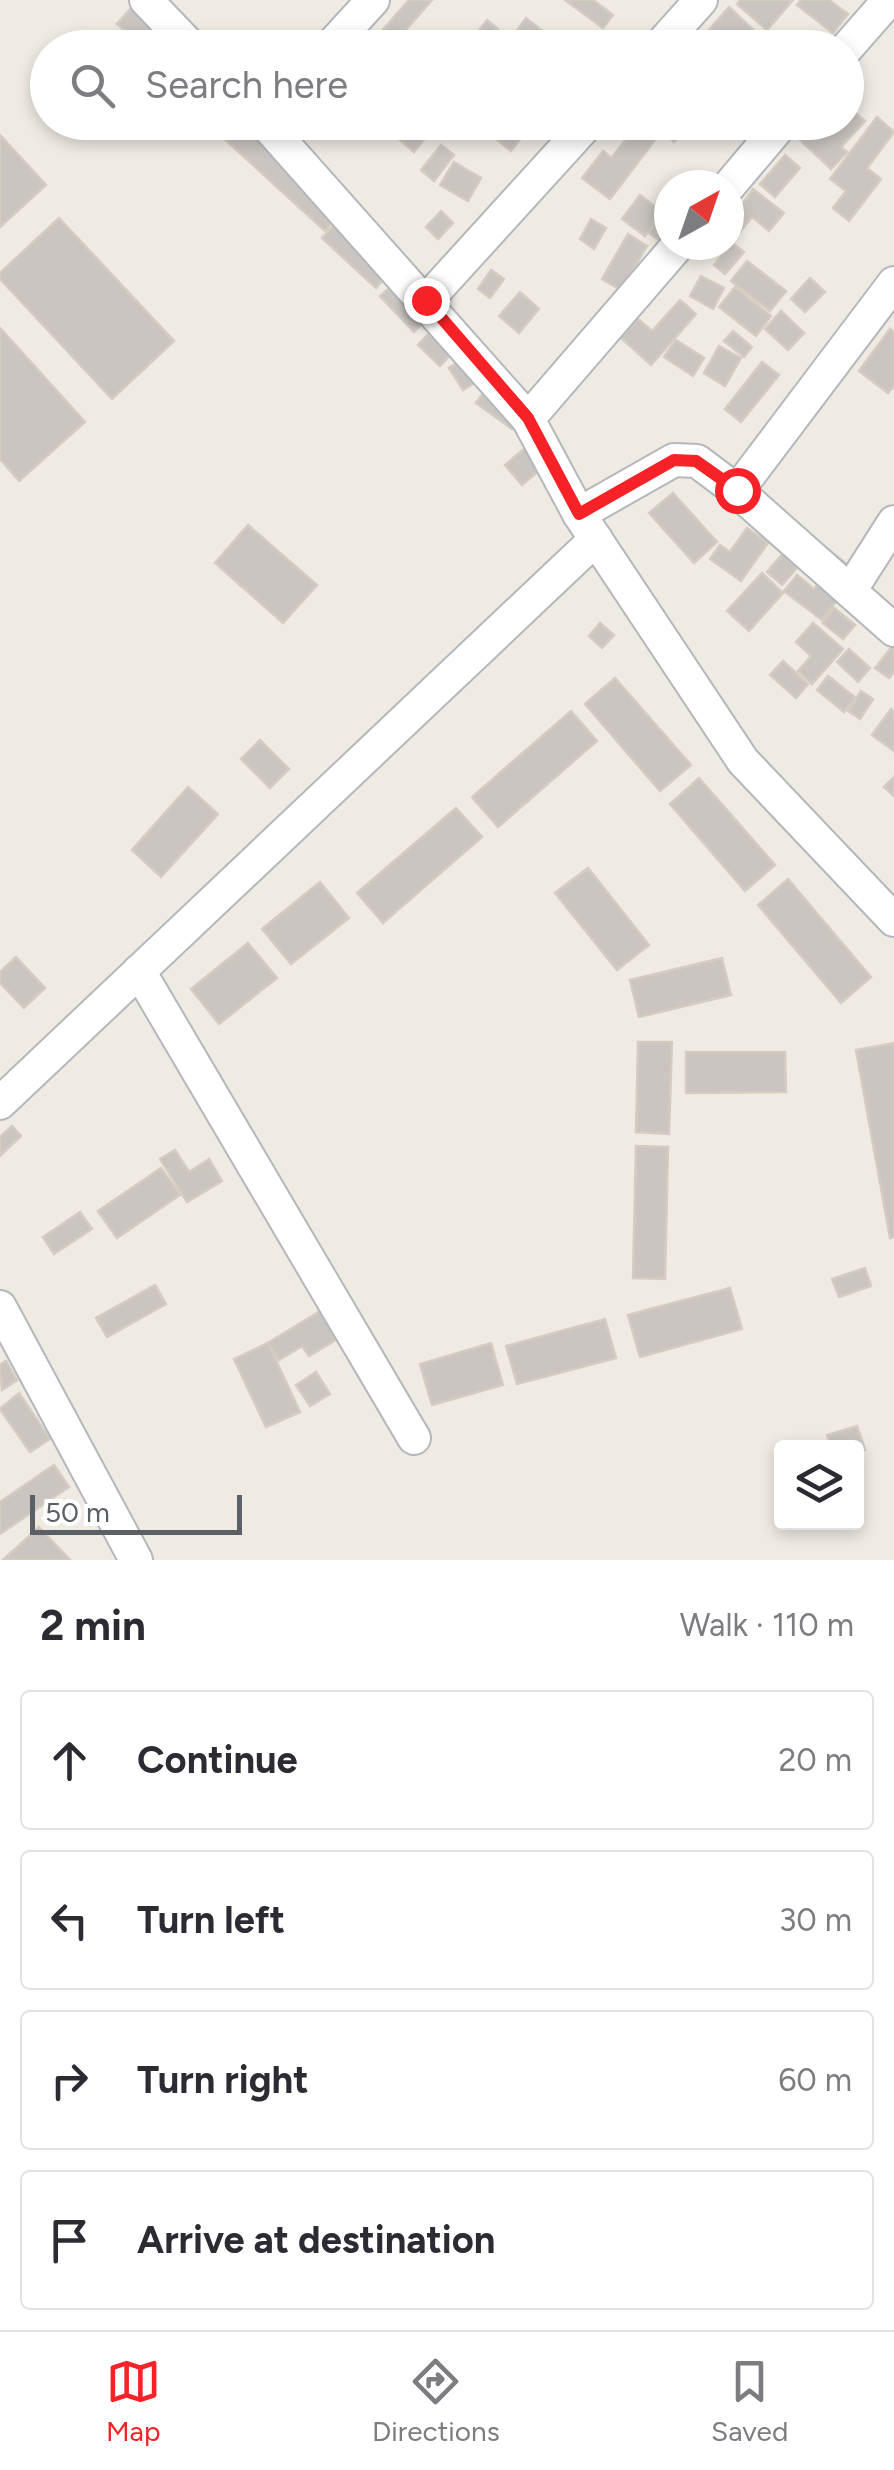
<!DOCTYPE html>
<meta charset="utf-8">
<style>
:root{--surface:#fff;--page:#f2f2f3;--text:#2b2b33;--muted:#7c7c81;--line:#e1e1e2;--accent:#f62227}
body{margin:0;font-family:Figtree,sans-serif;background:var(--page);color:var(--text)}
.controls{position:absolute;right:30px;bottom:30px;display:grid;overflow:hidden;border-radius:10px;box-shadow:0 5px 15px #0003}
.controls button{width:90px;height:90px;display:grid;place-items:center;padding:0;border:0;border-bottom:2px solid var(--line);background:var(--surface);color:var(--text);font:50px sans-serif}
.compass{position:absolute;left:654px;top:170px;width:90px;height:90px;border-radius:50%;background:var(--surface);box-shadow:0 5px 15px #0003;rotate:40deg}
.scale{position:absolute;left:30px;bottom:25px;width:212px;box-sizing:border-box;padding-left:10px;border:5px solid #5b6065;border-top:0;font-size:28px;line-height:35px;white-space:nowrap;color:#5b6065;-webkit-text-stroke:8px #fff;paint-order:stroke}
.stop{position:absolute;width:30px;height:30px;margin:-22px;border:8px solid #f62227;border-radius:50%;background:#fff}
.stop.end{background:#f62227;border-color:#fff;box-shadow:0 2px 10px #0008}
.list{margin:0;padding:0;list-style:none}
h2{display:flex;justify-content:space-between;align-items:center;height:130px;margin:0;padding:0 40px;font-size:42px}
h2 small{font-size:32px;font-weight:400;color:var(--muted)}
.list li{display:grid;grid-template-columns:65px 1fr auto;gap:30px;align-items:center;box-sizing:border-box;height:140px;margin:0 20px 20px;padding:0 20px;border:2px solid var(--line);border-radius:10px}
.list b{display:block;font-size:38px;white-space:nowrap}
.list em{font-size:32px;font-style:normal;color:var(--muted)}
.icon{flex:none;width:55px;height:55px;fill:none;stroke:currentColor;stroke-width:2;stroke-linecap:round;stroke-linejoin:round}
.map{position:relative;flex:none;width:894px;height:1560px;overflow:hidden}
.search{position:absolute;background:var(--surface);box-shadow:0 5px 15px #0003;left:30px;right:30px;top:30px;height:110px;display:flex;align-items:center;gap:25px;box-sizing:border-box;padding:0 35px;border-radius:55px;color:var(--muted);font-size:38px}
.sheet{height:770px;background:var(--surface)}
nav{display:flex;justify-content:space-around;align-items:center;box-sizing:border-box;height:140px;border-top:2px solid var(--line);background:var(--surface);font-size:28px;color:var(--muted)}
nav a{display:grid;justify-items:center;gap:5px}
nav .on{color:var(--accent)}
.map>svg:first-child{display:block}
</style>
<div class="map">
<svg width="894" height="1560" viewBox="0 0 894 1560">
<rect width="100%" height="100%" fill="#efebe3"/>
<g fill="#cac5c0" stroke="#d4ccc1" stroke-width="2.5">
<path d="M409,0H432L390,48H367Z"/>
<path d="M565,0H593L613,15L603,28Z"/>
<path d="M740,0H793L767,30L737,4Z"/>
<path d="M801,0H829L848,14L833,33L797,5Z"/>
<path d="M132,7L170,41L164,48H144L117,24Z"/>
<path d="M729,7L760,36L750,48H693Z"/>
<path d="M526,18L549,36L540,48H504Z"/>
<path d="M487,20L507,37L499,48H465Z"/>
<path d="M846,105L865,121L841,147L847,152L831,169L800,140L815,122H846Z"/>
<path d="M877,117L894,132L867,168L881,179L849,221L833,208L846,191L830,179Z"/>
<path d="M206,122H250L344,209L325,231Z"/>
<path d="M404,122H438L414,152L394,135Z"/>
<path d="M486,122H519L528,129L511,151L482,128Z"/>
<path d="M652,122H691L674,142Z"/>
<path d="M735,122H756L747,133Z"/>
<path d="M637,126L655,140L610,199L582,178L603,151L611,158Z"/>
<path d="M0,135L46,185L0,227Z"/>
<path d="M441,145L454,155L434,181L421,170Z"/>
<path d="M785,155L800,168L775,197L760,184Z"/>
<path d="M454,162L481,178L468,201L440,185Z"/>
<path d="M753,189L784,213L769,231L752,217L740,232L729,223Z"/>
<path d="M640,195L662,212L645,236L622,219Z"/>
<path d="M669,203V239L665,245L649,233Z"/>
<path d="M441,211L453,223L438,239L426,227Z"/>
<path d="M59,218L174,341L112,399L0,279V273Z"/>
<path d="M340,219L393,268L376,288L322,238Z"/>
<path d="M591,219L606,228L594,249L580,239Z"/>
<path d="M628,234L647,246L621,290L602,279Z"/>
<path d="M732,243L744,252L725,274L714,265Z"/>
<path d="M747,261L786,291L770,311L731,281Z"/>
<path d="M491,270L504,279L490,298L478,289Z"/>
<path d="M701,276L724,288L713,309L690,296Z"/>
<path d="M810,278L825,292L805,312L791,299Z"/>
<path d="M395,283L428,318L414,332L380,296Z"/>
<path d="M735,287L771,316L756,336L719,307Z"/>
<path d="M520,292L539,309L519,333L499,316Z"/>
<path d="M680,300L696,314L651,365L621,338L638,319L652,331Z"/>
<path d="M781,311L804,333L788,350L765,329Z"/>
<path d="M441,320L463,342L440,366L418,345Z"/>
<path d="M0,328L85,422L19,481L0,459Z"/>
<path d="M890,329L894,332V386L888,393L859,371Z"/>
<path d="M733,331L752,347L744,357L724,341Z"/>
<path d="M676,340L704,358L693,376L664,357Z"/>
<path d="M719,346L741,358L725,386L704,373Z"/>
<path d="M468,356L482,378L463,390L449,368Z"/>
<path d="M762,362L779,375L741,422L725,409Z"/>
<path d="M487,388L522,415L512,429L476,403Z"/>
<path d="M531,443L548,463L522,485L505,465Z"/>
<path d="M673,493L717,542L694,563L649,513Z"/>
<path d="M248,525L317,585L283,623L215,563Z"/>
<path d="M747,528L768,543L741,581L710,559L720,545L730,552Z"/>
<path d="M801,533L816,546L782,585L767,572Z"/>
<path d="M820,543L858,573L822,620L784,591L797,575L814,589L826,574L807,560Z"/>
<path d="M762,573L783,593L749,631L727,611Z"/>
<path d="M834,608L855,625L843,639L823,623Z"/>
<path d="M600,623L614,635L602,648L589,636Z"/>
<path d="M813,623L843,649L812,684L798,671L811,656L796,642Z"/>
<path d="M894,644V672L889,678L875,668Z"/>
<path d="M849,649L870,668L858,682L837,662Z"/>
<path d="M783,661L808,684L796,698L770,675Z"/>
<path d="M828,676L856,698L844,712L817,690Z"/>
<path d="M615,678L691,765L660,791L585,704Z"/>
<path d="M861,691L873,699L860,719L848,711Z"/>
<path d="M891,709L894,712V751L872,735Z"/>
<path d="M571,711L597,741L498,827L472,797Z"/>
<path d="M260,740L289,769L270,788L241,759Z"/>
<path d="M894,777V796L884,787Z"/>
<path d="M699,778L775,865L745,891L670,804Z"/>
<path d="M188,787L218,814L161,877L132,850Z"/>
<path d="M456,808L482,837L383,923L357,893Z"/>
<path d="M588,868L649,945L617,970L555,893Z"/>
<path d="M788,879L871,977L841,1003L758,905Z"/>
<path d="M320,882L349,918L291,964L262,929Z"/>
<path d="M248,943L277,978L219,1024L191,989Z"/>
<path d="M16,957L45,988L24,1008L0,983V972Z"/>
<path d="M722,958L731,995L639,1017L630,980Z"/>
<path d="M638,1042H672L669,1134L636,1132Z"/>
<path d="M894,1043V1237L890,1238L856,1050Z"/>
<path d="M686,1052H785L786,1092L686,1093Z"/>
<path d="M12,1126L21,1136L0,1156V1137Z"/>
<path d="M636,1146L668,1147L665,1279L633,1278Z"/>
<path d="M175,1150L189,1172L209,1159L222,1181L187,1202L160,1159Z"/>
<path d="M161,1168L180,1195L117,1238L98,1211Z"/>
<path d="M80,1212L92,1229L54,1254L43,1237Z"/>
<path d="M865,1268L871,1286L839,1297L832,1279Z"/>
<path d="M155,1285L166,1304L107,1337L96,1318Z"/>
<path d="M730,1288L742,1329L640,1357L628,1315Z"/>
<path d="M322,1310L339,1338L309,1356L302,1346L279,1360L268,1343Z"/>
<path d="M605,1319L616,1358L517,1384L506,1346Z"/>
<path d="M268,1343L300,1412L266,1427L234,1359Z"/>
<path d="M491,1343L503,1385L432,1405L420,1364Z"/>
<path d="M6,1361L17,1380L2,1390L0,1365Z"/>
<path d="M316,1372L330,1394L310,1406L296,1385Z"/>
<path d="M19,1393L50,1439L30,1452L0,1409Z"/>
<path d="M857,1426L865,1450L831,1448L827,1435Z"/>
<path d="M54,1465L69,1487L0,1534V1502Z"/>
<path d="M39,1527L70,1560H3Z"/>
</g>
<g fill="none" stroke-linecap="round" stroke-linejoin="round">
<g stroke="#b4b7bb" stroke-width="36">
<g id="minor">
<path d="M146,0L192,48"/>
<path d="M329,48L373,0"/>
<path d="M658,48L701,0"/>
<path d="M846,49L889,0"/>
<path d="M264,122L528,419L579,514L743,761L894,920"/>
<path d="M729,186L783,122"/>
<path d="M427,300L589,122"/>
<path d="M528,419L678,245"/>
<path d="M737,491L894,283"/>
<path d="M579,514L674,460L697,461L737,491L894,630"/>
<path d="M850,591L894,522"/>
<path d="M139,971L414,1438"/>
<path d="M0,1103L596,539"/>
<path d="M0,1307L136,1560"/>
</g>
</g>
<use href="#minor" stroke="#fff" stroke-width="32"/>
</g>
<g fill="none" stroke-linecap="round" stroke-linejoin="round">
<path stroke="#f62227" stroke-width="12" d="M426,300L528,418L579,514L674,460L696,461L737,490"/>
</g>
</svg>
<div class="controls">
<button><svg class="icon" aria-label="layers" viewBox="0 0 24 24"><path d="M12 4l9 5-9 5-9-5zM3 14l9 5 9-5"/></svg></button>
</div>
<svg class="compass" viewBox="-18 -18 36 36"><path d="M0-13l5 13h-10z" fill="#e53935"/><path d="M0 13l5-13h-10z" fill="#7c7c81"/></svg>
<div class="scale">50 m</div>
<div class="stop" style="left:737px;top:490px"></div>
<div class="stop end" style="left:426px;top:300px"></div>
<div class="search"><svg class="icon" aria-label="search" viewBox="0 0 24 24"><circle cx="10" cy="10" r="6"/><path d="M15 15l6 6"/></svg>Search here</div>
</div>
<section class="sheet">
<h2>2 min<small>Walk · 110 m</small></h2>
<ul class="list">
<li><svg class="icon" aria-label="ahead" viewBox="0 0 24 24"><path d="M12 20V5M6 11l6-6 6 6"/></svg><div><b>Continue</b></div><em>20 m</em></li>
<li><svg class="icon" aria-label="left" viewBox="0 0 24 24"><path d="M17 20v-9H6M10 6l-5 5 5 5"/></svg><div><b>Turn left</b></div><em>30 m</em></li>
<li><svg class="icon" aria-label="right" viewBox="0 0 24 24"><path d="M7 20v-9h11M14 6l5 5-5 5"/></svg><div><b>Turn right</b></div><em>60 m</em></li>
<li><svg class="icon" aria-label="arrive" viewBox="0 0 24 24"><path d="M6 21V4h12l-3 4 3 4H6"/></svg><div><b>Arrive at destination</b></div></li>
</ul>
</section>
<nav>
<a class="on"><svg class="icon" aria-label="map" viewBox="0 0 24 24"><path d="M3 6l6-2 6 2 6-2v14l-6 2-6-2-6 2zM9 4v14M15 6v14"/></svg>Map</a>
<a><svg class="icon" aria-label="directions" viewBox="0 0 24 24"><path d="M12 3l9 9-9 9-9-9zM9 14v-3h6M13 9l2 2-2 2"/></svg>Directions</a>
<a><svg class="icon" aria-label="saved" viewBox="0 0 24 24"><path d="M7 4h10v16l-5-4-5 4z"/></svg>Saved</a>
</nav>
